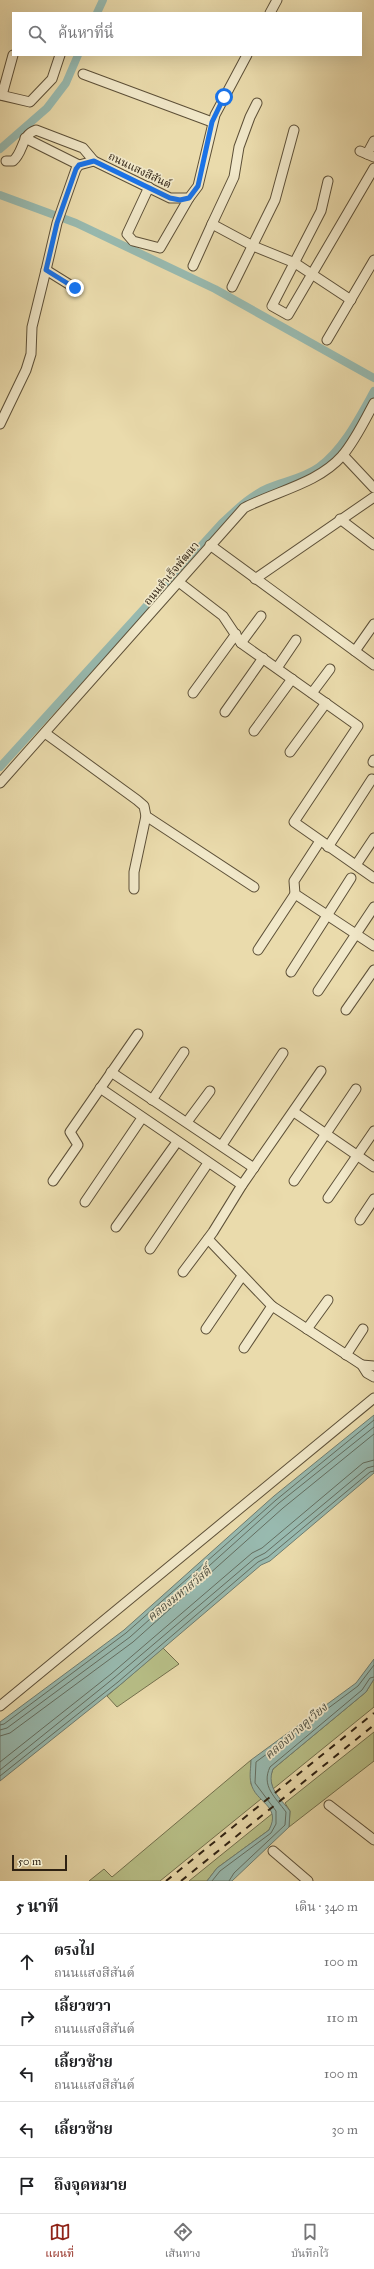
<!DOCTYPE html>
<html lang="th">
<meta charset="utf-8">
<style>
:root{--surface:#fff;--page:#f6f6f6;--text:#202124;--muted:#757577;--line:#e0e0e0;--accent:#8f2418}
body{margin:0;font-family:"IM FELL Great Primer","Noto Serif Thai",serif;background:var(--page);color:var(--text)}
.scale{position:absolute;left:12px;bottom:10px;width:55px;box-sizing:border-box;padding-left:4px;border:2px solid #2e2112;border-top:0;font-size:11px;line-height:14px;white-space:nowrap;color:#2e2112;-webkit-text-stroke:3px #f1e8c9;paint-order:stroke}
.stop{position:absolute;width:12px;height:12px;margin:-9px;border:3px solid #1a73e8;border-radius:50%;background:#fff}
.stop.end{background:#1a73e8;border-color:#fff;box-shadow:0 1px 4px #0008}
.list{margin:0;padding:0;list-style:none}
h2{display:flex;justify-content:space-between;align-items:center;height:52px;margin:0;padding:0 16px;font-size:17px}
h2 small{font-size:13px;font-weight:400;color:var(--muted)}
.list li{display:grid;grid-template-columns:26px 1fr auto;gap:12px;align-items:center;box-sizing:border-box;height:56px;padding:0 16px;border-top:1px solid var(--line)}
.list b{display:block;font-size:15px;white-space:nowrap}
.list p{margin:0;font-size:13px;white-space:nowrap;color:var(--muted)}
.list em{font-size:13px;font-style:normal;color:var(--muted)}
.icon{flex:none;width:22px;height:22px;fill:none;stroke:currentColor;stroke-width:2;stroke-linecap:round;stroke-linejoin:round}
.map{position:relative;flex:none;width:374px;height:1881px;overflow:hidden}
.search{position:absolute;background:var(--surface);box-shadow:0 4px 16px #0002;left:12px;right:12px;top:12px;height:44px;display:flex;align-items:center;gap:10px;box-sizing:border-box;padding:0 14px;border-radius:0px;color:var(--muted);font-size:15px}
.sheet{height:332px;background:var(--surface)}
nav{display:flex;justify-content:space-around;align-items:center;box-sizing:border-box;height:56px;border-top:1px solid var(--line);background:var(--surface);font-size:11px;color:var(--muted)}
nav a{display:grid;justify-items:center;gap:2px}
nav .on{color:var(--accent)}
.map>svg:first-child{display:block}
</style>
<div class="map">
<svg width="374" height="1881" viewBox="0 0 374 1881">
<rect width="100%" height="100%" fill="#eadbac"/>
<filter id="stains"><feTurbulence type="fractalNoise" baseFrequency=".005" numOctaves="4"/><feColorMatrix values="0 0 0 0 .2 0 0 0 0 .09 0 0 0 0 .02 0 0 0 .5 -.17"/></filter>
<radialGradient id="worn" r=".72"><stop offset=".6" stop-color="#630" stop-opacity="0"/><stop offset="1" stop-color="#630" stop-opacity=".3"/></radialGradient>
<g fill="#b8c088" stroke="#73704d">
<path d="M163,1648L179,1664L117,1707L107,1696Z"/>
<path d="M374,1679V1707L273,1789L270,1778L273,1769L366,1692Z"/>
<path d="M374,1732V1761L289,1827L290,1811L285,1803Z"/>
<path d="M251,1760V1784L261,1799L160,1881H89L104,1869L112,1877Z"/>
<path d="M273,1813V1822L269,1830L217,1868L207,1881H189Z"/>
</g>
<g fill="#98bab0" stroke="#6e7d71">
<path d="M374,1415V1473L270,1561L261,1565L120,1685L0,1781V1722L124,1630L274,1496Z"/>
<path d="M374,1659V1679L366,1692L273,1769C266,1787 280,1798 290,1811L289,1827L232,1881H207L217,1868L269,1830C282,1805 255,1803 251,1783C249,1776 251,1767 251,1760L356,1683Z"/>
</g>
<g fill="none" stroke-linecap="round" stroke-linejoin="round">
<g stroke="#636e61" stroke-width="1">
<path d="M0,1725L4,1724L126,1633L276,1500L374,1420"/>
<path d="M0,1730L7,1728L130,1637L279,1503L374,1427"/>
<path d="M0,1736L10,1733L133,1642L283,1508L374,1434"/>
<path d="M0,1762L111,1674L252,1553L262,1548L363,1463L374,1460"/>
<path d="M0,1770L114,1678L255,1558L265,1553L367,1468L374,1466"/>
<path d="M0,1776L118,1682L258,1562L268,1557L370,1472L374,1471"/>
<path d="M212,1881L220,1871L271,1833L276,1824V1811L255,1783L256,1762L358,1686L374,1665"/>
<path d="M229,1881L234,1873L285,1825L286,1812C275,1797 261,1786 270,1767L362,1690L370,1678L374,1677"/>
</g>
<g stroke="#98bab0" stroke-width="8">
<path d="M97,13L103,0"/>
<path d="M0,149L47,108L66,83L78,55"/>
<path d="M0,195L76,223L215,289L374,378"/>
<path d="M0,767L222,523C236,510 251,495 268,488C285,481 304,478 319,467C344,448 359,418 374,391"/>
</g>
<g stroke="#5d5038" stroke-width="11">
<g id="minor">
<path d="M270,13L277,0"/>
<path d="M83,74L212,122"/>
<path d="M0,95L30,102L52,79L60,55"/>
<path d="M2,95L13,55"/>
<path d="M257,103L250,117L239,147L234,177L212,224L253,246L295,263L351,300"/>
<path d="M25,138L79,165"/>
<path d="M360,151L374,157"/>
<path d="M367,154L374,141"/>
<path d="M6,161H13C24,152 21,135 36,130L83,148L94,161"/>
<path d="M328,181L321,211L272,306L288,315L374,168"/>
<path d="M149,187L127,234L133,241L160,248L189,198"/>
<path d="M193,266L212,224"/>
<path d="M46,270L75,288"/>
<path d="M232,287L275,200L294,130"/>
<path d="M327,340L374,260"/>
<path d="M0,424L26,370L31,354L32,327L46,270L57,223L76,169L79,165L94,161L170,198H189L198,186L215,115L247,55"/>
<path d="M343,455L374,488"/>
<path d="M340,519L374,545"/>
<path d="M210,545L374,665"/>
<path d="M255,579L374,497"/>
<path d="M180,583L223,616L241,643L358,726L294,822L374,878"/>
<path d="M241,643L261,616"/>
<path d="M355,651L374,624"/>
<path d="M277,668L296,640"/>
<path d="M193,693L236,634"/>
<path d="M312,693L330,669"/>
<path d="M225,712L263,658"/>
<path d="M254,731L292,679"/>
<path d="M45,733L137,800L144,806L146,816L254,887"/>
<path d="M290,752L326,703"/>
<path d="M373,762L374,760"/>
<path d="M0,783L244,508C276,491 317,484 342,456C355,441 365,420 374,403"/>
<path d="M320,841L294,881L295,894L374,946"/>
<path d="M328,847L372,779"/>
<path d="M356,865L374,838"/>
<path d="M134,889V872L146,816"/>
<path d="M258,950L295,894"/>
<path d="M291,972L351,878"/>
<path d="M318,991L374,907"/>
<path d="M346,1010L374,970"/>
<path d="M111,1072L254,1168"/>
<path d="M100,1088L242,1185"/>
<path d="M152,1100L184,1052"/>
<path d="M294,1112L374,1167"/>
<path d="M187,1122L210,1091"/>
<path d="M222,1145L283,1053"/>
<path d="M53,1181L78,1145L70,1132L138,1034"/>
<path d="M294,1181L356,1089"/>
<path d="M328,1198L374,1131"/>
<path d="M85,1202L142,1118"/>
<path d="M360,1220L374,1199"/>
<path d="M116,1227L177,1142"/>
<path d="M208,1239L272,1306L362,1365L367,1373L374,1377"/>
<path d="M150,1249L208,1163"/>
<path d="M183,1272L213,1232L242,1185L321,1071"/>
<path d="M206,1329L242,1276"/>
<path d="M307,1329L328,1300"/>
<path d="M244,1348L272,1306"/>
<path d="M346,1355L363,1329"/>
<path d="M362,1365L374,1366"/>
<path d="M0,1706L374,1398"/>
<path d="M329,1805L374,1840"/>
<path d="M273,1851L308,1881"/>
</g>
</g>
<use href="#minor" stroke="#f1e8c9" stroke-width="9"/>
<g stroke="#2e2112" stroke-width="2" stroke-dasharray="7 7" stroke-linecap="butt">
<path d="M166,1881L374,1713"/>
<path d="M181,1881L374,1725"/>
</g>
</g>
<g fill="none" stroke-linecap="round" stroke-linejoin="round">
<path stroke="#1a73e8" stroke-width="5" d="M75,288L46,270L57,223L76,169L79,165L94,161L170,198L180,200L189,198L198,186L212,122L224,97"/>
</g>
<g text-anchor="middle" stroke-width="3.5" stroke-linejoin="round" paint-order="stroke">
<g font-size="11" fill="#2e2112" stroke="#f1e8c9">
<text transform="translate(140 170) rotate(26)" y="4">ถนนแสงสีสันต์</text>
<text transform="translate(171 573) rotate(-50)" y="4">ถนนสำเร็จพัฒนา</text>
</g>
<g font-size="12" font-style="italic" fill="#4e4f41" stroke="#f1e8c9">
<text transform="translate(179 1594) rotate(-39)" y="4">คลองมหาสวัสดิ์</text>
<text transform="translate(296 1731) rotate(-41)" y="4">คลองบางคูเวียง</text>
</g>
</g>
<rect width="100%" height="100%" filter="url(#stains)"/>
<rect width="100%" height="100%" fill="url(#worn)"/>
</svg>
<div class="scale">50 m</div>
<div class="stop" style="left:224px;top:97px"></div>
<div class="stop end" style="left:75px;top:288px"></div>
<div class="search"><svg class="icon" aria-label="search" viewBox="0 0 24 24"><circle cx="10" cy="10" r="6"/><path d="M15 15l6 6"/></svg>ค้นหาที่นี่</div>
</div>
<section class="sheet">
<h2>5 นาที<small>เดิน · 340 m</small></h2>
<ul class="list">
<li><svg class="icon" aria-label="ahead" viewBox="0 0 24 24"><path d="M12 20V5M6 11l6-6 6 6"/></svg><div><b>ตรงไป</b><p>ถนนแสงสีสันต์</p></div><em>100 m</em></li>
<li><svg class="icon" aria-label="right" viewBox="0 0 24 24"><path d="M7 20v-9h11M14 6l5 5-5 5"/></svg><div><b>เลี้ยวขวา</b><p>ถนนแสงสีสันต์</p></div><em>110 m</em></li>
<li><svg class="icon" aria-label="left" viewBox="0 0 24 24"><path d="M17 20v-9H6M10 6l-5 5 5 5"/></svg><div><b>เลี้ยวซ้าย</b><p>ถนนแสงสีสันต์</p></div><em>100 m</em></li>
<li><svg class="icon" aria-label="left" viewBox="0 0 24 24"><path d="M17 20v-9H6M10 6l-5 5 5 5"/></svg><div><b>เลี้ยวซ้าย</b></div><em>30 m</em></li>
<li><svg class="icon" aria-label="arrive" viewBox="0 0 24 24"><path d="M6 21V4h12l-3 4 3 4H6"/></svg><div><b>ถึงจุดหมาย</b></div></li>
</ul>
</section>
<nav>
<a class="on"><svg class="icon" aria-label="map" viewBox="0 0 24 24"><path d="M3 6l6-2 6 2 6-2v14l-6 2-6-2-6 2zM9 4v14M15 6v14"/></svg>แผนที่</a>
<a><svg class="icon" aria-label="directions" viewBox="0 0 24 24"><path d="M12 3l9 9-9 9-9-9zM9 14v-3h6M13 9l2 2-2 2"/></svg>เส้นทาง</a>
<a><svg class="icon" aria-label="saved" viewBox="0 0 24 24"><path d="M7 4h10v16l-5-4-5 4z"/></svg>บันทึกไว้</a>
</nav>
